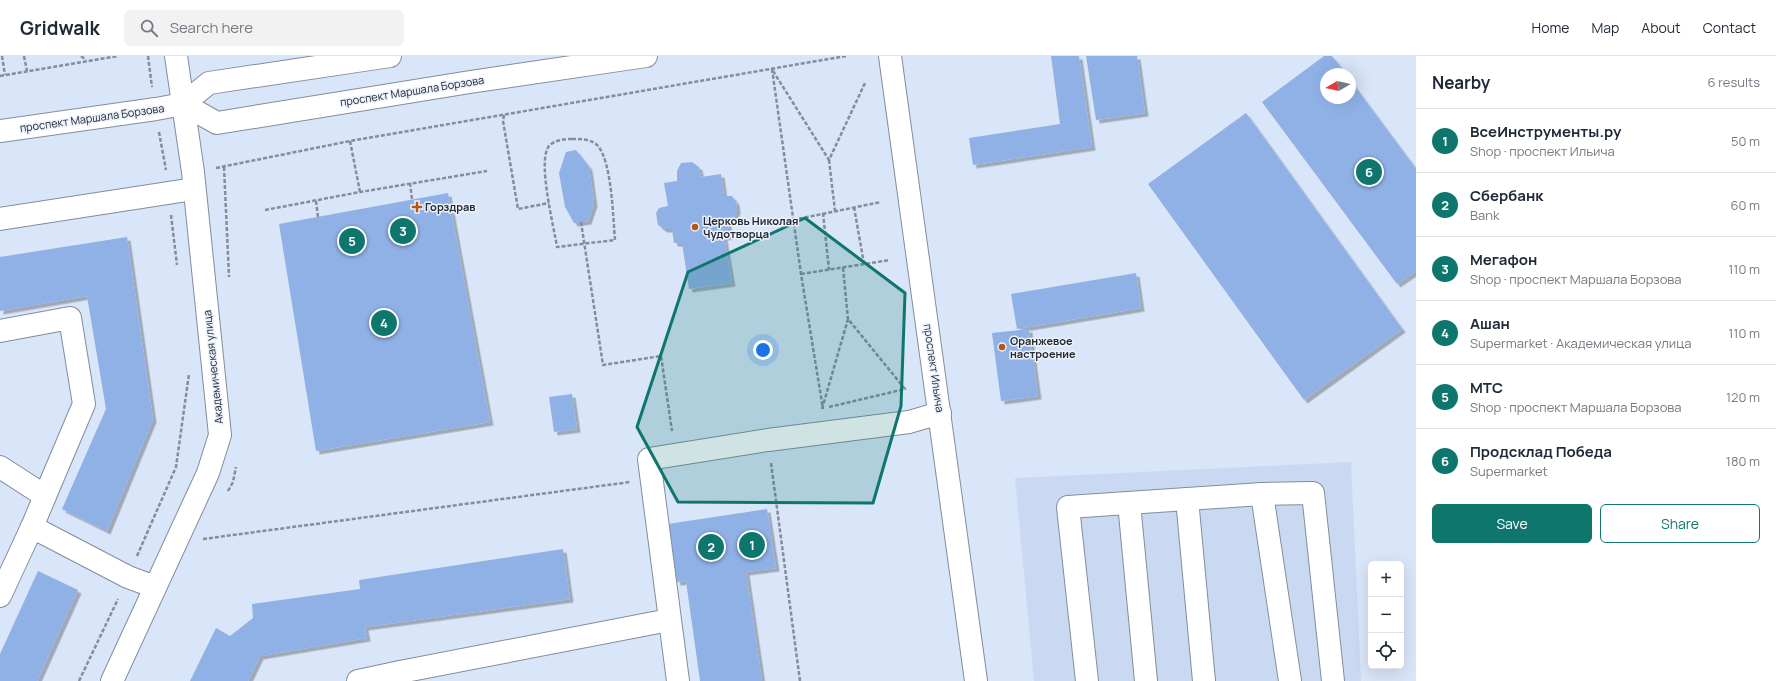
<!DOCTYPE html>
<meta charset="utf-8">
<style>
:root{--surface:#fff;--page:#f2f2f3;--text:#1f2937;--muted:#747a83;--line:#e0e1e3;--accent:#0f766e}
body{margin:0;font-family:Manrope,sans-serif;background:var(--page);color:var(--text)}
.controls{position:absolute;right:12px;bottom:12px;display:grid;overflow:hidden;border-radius:6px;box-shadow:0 4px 16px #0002}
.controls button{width:36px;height:36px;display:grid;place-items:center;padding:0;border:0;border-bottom:1px solid var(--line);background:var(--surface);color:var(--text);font:20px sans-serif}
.compass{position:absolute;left:1320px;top:12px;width:36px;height:36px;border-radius:50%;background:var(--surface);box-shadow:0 4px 16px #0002;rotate:261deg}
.you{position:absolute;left:763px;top:294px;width:14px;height:14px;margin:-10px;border:3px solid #fff;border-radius:50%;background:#1a73e8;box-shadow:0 0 0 6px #1a73e833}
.badge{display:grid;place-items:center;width:26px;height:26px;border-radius:50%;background:var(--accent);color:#fff;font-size:13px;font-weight:700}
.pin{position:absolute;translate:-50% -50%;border:2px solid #fff;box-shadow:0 1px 4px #0006}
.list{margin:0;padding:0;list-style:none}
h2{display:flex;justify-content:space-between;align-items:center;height:52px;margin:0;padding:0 16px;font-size:17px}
h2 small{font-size:13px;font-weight:400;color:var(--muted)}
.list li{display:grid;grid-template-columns:26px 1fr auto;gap:12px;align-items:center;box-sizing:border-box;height:64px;padding:0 16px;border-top:1px solid var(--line)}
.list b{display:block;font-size:15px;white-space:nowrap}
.list p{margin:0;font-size:13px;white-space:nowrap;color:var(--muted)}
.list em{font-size:13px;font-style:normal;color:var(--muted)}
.actions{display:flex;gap:8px;padding:12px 16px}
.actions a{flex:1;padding:9px 0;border:1px solid var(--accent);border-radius:6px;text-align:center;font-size:14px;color:var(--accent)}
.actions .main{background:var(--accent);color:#fff}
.icon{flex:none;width:22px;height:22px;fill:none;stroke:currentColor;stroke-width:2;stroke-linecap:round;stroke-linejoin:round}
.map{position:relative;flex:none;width:1416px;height:625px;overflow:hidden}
header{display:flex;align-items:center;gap:24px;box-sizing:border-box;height:56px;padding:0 20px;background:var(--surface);border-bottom:1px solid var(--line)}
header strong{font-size:19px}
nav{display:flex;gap:22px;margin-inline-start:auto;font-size:14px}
.search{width:280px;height:36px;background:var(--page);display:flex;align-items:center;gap:10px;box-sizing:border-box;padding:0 14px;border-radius:6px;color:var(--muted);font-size:15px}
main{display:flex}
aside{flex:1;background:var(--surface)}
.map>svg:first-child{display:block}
</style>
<header>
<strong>Gridwalk</strong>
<div class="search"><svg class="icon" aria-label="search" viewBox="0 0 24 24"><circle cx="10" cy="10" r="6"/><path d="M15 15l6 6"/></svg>Search here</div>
<nav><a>Home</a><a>Map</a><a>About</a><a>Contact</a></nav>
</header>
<main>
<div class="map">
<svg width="1416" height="625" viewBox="0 0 1416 625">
<defs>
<filter id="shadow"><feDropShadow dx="3.5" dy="3.5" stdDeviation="0" flood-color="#0004"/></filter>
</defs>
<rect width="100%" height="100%" fill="#d9e5f8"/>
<path fill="#cad9f2" d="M1351,406L1361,625H1034L1015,422Z"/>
<g fill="#8fb1e5" filter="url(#shadow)">
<path d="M1051,0H1079L1092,91L973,109L969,82L1060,68Z"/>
<path d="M1086,0H1137L1145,57L1096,64Z"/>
<path d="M1324,0H1332L1346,18H1326V42H1350V24L1416,113V215L1397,228L1262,46Z"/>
<path d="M1246,57L1402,273L1304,344L1148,128Z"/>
<path d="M576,94L589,111L594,147L588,165L574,167L565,151L559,117L566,96Z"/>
<path d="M692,106L699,111L701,121L721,118L724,140H732L736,146L737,154L734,161L727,162L730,180L724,181L732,227L689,233L682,187H674L672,173H664L658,169L656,157L659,152L668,150L664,127L677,125V115L681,107Z"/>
<path d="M448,137L490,366L316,395L279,168Z"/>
<path d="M127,181L153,363L107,475L62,453L106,353L87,240L0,255V201Z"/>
<path d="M1136,217L1141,252L1017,273L1011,238Z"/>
<path d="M1029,273L1038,340L1001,345L992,277Z"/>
<path d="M572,338L577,373L554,376L549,341Z"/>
<path d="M767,453L776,512L746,516L762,625H700L686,525L677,526L668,468Z"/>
<path d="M563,493L570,543L365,571L367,582L260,600L248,625H190L216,572L230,580L253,562L252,548L360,533L359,524Z"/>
<path d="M38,515L78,534L37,625H0V598Z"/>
</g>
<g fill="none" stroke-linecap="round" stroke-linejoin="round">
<g stroke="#828d9e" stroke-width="24">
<g id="minor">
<path d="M890,0L976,625"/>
<path d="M183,48L217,67L470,26L646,0"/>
<path d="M0,75L156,53L183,48L209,27L390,0"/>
<path d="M0,163L194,133"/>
<path d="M0,275L70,262L84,348L45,440"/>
<path d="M0,411L45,440L32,471"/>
<path d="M1262,438L1313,437L1333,625"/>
<path d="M1187,443L1204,625"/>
<path d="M1129,447L1146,625"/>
<path d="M0,540L32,471L128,521L155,531"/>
<path d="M112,625L208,417L220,379L193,116L176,0"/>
<path d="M358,625L400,616"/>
<path d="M401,625L400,616L669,564"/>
<path d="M678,625L649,403L768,384L909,366L940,357"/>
<path d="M1087,625L1068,451L1262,438L1290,625"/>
</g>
</g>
<g stroke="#848d99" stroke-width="2.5" stroke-dasharray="4 2" stroke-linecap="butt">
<path d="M2,0L5,19"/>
<path d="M24,0L27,15"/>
<path d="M81,0L86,4"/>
<path d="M148,0L152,31"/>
<path d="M772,13L801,218L823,353"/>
<path d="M773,15L829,104L865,27"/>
<path d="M0,20L118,0"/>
<path d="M504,59L503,65L518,153L549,147"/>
<path d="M159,76L166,114"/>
<path d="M572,83C581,83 592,83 598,90C612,107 613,162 615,184L557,191C554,171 537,105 549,90C554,84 565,83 572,83Z"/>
<path d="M350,85L360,136"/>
<path d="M829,104L835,155"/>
<path d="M224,111L229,221"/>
<path d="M216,112L350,85L846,0"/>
<path d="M410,127L412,143"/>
<path d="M316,145L318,161"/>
<path d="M854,151L864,208"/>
<path d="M265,154L360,136L487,115"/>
<path d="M823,157L829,214"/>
<path d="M171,159L177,209"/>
<path d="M793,164L881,146"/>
<path d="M581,166L603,309L661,300L672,375"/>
<path d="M843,212L848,263"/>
<path d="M801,218L890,204"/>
<path d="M822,353L848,263L905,333L829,351"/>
<path d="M771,407L800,625"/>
<path d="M228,435L233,426L236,411"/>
<path d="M203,483L630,426"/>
<path d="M137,500L176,411L189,318"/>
<path d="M79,625L118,543"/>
</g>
<use href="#minor" stroke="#fff" stroke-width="22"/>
</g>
<path fill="#0f766e" fill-opacity="0.2" stroke="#0f766e" stroke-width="3" stroke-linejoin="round" d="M805,162L905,237L901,350L873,447L678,446L637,371L688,216Z"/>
<g fill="#b65614" stroke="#ebf2fd" stroke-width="1.5">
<path d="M415 145h4v4h4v4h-4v4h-4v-4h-4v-4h4z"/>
<circle cx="695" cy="171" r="4"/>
<circle cx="1002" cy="291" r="4"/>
</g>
<g text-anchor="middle" stroke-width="3" stroke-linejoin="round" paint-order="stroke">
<g font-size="11" fill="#262b31" stroke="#ebf2fd">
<text transform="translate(412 35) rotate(-9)" y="4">проспект Маршала Борзова</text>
<text transform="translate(92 62) rotate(-8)" y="4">проспект Маршала Борзова</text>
<text transform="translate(213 311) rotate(-96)" y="4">Академическая улица</text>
<text transform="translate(934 312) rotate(82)" y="4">проспект Ильича</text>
</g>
<g font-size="11" font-weight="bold" fill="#262b31" stroke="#ebf2fd" text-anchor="start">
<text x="425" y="155">Горздрав</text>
<text x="703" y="169">Церковь Николая<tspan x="703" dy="13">Чудотворца</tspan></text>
<text x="1010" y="289">Оранжевое<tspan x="1010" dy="13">настроение</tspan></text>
</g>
</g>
</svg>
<div class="controls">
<button>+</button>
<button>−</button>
<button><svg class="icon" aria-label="locate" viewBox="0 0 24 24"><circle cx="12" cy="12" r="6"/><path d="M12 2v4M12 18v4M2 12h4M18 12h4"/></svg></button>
</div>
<svg class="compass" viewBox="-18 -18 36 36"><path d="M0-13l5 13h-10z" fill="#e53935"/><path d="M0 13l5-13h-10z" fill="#747a83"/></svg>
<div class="you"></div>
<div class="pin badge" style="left:752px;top:489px">1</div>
<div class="pin badge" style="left:711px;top:491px">2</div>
<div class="pin badge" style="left:403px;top:175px">3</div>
<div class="pin badge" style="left:384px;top:267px">4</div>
<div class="pin badge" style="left:352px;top:185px">5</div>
<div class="pin badge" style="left:1369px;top:116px">6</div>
</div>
<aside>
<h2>Nearby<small>6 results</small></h2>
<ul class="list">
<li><span class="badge">1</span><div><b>ВсеИнструменты.ру</b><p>Shop · проспект Ильича</p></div><em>50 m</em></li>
<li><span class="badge">2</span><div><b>Сбербанк</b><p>Bank</p></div><em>60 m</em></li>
<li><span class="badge">3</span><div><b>Мегафон</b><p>Shop · проспект Маршала Борзова</p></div><em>110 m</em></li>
<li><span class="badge">4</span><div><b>Ашан</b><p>Supermarket · Академическая улица</p></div><em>110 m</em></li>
<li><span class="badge">5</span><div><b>МТС</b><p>Shop · проспект Маршала Борзова</p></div><em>120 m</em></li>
<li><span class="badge">6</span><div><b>Продсклад Победа</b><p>Supermarket</p></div><em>180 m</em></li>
</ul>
<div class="actions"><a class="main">Save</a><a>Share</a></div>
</aside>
</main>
